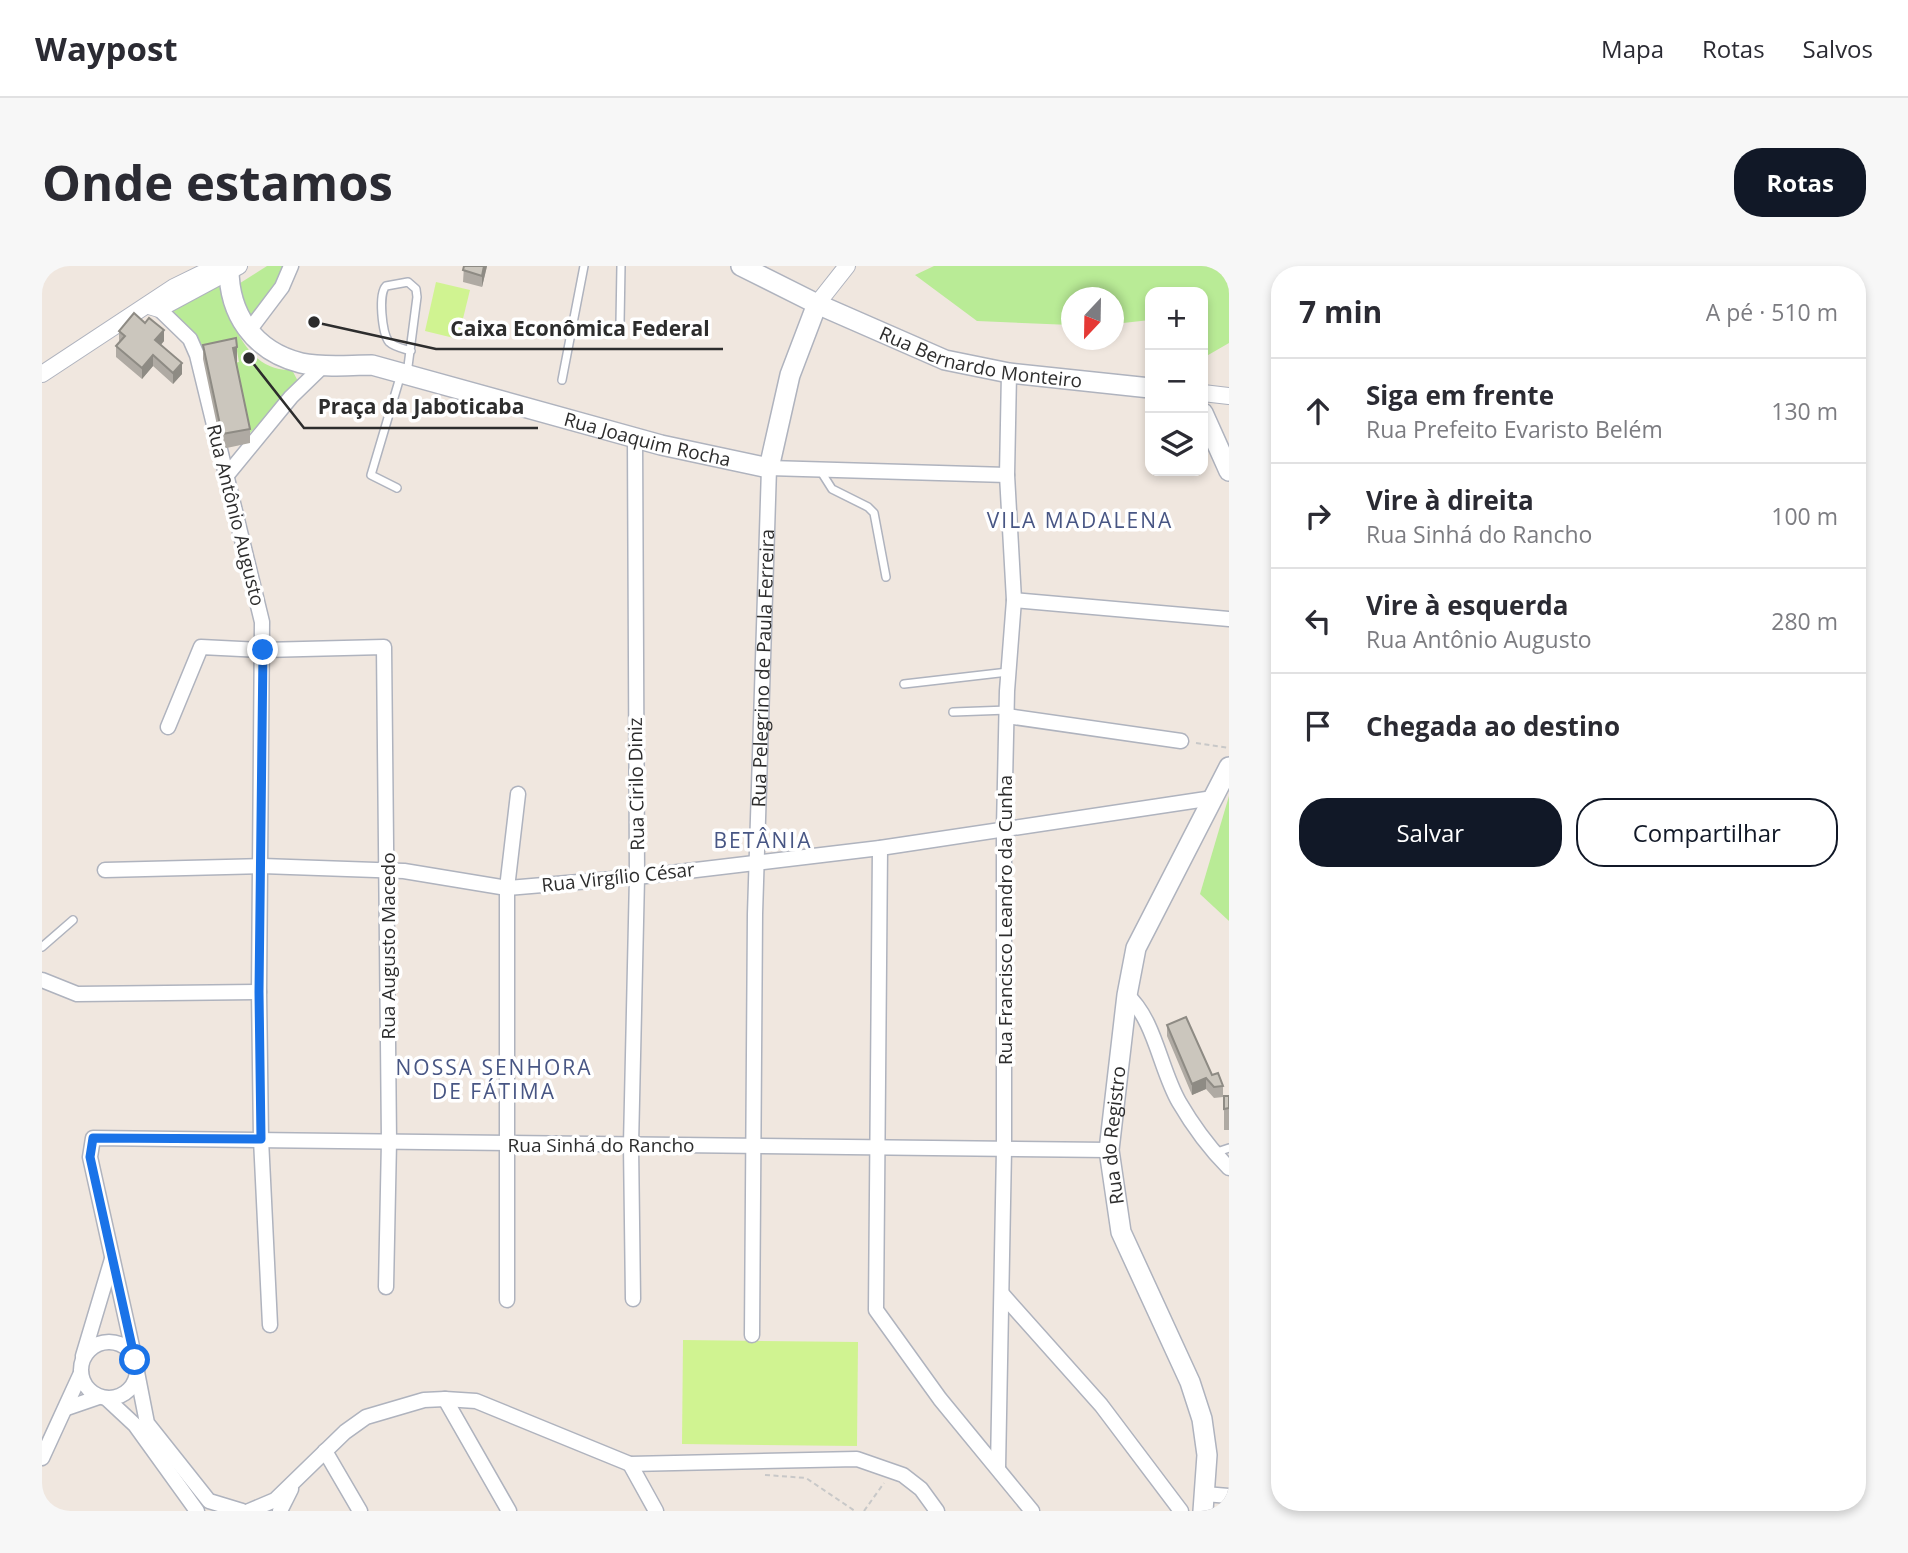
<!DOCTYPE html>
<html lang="pt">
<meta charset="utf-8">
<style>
:root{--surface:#fff;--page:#f7f7f7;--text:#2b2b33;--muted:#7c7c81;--line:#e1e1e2;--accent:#111827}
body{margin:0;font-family:"Open Sans",sans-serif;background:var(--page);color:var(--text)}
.controls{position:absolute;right:21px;top:21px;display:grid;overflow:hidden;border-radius:14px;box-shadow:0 4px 10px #0003}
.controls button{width:63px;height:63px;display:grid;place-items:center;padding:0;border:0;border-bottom:2px solid var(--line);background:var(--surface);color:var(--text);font:35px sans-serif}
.compass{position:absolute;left:1019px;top:21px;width:63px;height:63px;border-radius:50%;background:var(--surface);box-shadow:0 4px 10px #0003;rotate:202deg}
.stop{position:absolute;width:21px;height:21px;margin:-16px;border:5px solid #1a73e8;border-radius:50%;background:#fff}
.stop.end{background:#1a73e8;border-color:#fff;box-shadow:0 2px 7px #0008}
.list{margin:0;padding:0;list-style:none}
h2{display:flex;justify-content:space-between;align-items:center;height:91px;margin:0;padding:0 28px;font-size:30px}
h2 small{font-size:23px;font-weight:400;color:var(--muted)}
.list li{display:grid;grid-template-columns:46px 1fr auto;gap:21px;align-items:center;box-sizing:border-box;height:105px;padding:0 28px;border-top:2px solid var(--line)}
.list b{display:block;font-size:26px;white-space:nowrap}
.list p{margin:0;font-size:23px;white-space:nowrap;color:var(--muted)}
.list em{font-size:23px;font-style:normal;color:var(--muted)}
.actions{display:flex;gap:14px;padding:21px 28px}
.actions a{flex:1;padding:16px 0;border:2px solid var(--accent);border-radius:28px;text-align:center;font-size:24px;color:var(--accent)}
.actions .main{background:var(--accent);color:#fff}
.icon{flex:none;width:38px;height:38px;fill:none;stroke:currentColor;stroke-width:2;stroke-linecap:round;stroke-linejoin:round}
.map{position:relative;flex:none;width:1187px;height:1245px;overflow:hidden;border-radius:28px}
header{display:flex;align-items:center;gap:42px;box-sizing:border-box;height:98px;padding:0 35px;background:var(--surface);border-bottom:2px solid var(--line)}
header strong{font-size:33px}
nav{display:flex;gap:38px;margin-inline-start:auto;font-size:24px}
.intro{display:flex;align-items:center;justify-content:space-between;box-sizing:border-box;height:168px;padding:0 42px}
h1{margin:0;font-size:49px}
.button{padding:18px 32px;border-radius:28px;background:var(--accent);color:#fff;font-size:24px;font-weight:700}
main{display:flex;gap:42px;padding:0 42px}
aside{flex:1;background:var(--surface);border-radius:28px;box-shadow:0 4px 10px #0003}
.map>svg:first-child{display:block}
</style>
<header>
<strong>Waypost</strong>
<nav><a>Mapa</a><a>Rotas</a><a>Salvos</a></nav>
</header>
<div class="intro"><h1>Onde estamos</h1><a class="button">Rotas</a></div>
<main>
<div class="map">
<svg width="1187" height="1245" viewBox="0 0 1187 1245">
<rect width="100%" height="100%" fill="#f0e7df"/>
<g fill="#b9eb96">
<path d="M225,0H242L230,25L208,52L195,19Z"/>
<path d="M892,0H1187V77L1161,92V26H1108V54L1072,58V32H1030L1029,59L935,55L873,9Z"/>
<path d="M177,19C188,54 205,106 250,104L257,117L208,167L192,97L197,96L195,85L161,92L156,72L126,43Z"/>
<path d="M1187,530V655L1158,628Z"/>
</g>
<g fill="#d0f391">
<path d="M394,16L428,24L416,73L383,65Z"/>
<path d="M641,1074L816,1076L815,1180L640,1178Z"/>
</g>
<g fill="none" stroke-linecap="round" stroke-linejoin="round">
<g stroke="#afb3be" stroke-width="10">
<g id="service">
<path d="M578,57L579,0"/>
<path d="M365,108L375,31L374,23L366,16L344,20C336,28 340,67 347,76C352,81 363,83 369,85"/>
<path d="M520,114L542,0"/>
<path d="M778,204L790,223L826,241L832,247L844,311"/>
<path d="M355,222L329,209L359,108"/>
<path d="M862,418L966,406"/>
<path d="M911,446L966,444"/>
<path d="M0,681L31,654"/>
<path d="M1172,887L1187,882"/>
</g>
</g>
<g stroke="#afb3be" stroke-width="17">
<g id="minor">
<path d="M117,43L148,73L155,89L220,356L217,726L219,873L228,1059"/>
<path d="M206,66L240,21L249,0"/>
<path d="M185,209L249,131L282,99"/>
<path d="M972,334L1187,353"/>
<path d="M965,450L1139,475"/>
<path d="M126,461L159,381L221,384L342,381L347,875L344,1021"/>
<path d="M838,582L834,1044L898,1133L990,1245"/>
<path d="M63,604L220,600L362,605L465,622L595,611L838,582L1171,532"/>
<path d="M0,714L35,728L217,726"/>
<path d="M1085,729C1113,754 1118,803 1137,836C1151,860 1168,883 1187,902"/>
<path d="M960,1028L1059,1139L1139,1245"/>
<path d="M591,1033L589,879L595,611L593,172"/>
<path d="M465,1034V622L476,528"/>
<path id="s1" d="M710,1069L713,648L727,202L965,209"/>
<circle cx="67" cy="1104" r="28"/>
<path d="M41,1090L70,993"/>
<path d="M93,1094L48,891L51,872L1067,884"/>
<path d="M95,1106L105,1157L167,1235L200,1245"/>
<path d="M64,1132L93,1159L155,1245"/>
<path d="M403,1133L467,1245"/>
<path d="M25,1142L57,1131"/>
<path d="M283,1185L318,1245"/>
<path d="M0,1192L39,1107"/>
<path d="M588,1198L614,1245"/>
<path d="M956,1202L962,883V562L965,425L972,334L965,209L967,107"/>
<path d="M1163,1228L1187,1230"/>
<path d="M207,1245L233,1234L303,1166L324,1151L382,1134L403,1133L434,1135L588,1198L815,1193L861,1209L879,1223L895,1245"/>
<path d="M238,1245L249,1223"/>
</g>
</g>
<g stroke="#afb3be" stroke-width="18">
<g id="tertiary">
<path d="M775,38L805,0"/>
<path d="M107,40L117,43L197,0"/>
<path d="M0,108L132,21L175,0"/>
<path d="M1161,127L1187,130"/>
</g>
</g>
<g stroke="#afb3be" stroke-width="22">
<g id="secondary">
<path id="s2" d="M187,0C186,47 211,85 259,97C281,102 307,99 330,99L619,179L727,202L748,109L775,38"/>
<path id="s3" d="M699,0L775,38L903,94L967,107L1108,122"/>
<path d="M1161,147L1187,205"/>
<path id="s4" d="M1161,1245L1165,1189L1160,1153L1148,1116L1079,966L1067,884L1085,729L1094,682L1187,501"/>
</g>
</g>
<g stroke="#c8c8c8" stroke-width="2" stroke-dasharray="5 3.5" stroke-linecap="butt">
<path d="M1154,477L1187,482"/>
<path d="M723,1209L764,1212L813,1245"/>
<path d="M822,1245L842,1217"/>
</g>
<use href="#service" stroke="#fff" stroke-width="7"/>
<use href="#minor" stroke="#fff" stroke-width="14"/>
<use href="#tertiary" stroke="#fff" stroke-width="16"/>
<use href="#secondary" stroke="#fff" stroke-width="19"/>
</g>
<g fill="#afaaa3">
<path d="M422,0H445L440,21L421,16Z"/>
<path d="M77,65L122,75L119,79L140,108L131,118L111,100L100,113L74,91V80L77,76Z"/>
<path d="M161,79L195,96H194L208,163V177L180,183L161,93Z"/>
<path d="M1125,759L1170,809L1181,820V831L1172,832L1164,823L1150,829L1125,770Z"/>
<rect x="1182" y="830" width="5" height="34"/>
</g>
<g fill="#8e8b84">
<path d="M442,0H445L440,21V10Z"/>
<path d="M122,64V75L113,85V74Z"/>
<path d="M195,81V96L191,97V82Z"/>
<path d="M111,89V100L100,113V102Z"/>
<path d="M140,97V108L131,118V107Z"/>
<path d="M1164,812V823L1150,829V818Z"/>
</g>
<g fill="#cbc6bd" stroke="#8e8b84" stroke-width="2">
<path d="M422,0H442L440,10L421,4Z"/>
<path d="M92,47L103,57L107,52L122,64L113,74L140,97L131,107L111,89L100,102L74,80L83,70L77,65Z"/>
<path d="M194,72L195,81L191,82L208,163L180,168L161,79Z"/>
<path d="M1144,751L1170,809L1176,807L1181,820L1172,821L1164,812L1150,818L1125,759Z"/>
<path d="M1182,830H1187V842L1182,843Z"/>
</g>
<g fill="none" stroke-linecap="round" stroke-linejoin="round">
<path stroke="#1a73e8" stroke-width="9" d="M93,1094L48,891L51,872L219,873L217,726L221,384"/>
</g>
<g text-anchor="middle" stroke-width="7" stroke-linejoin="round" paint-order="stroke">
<g font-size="19" fill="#2d2d2d" stroke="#fff">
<text dy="7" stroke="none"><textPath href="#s3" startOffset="259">Rua Bernardo Monteiro</textPath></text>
<text dy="7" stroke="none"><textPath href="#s2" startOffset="488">Rua Joaquim Rocha</textPath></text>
<text transform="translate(194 249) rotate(76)" y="7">Rua Antônio Augusto</text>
<text dy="7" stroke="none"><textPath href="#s1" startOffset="667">Rua Pelegrino de Paula Ferreira</textPath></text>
<text transform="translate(594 518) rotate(-91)" y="7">Rua Cirilo Diniz</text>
<text transform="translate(576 611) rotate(-6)" y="7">Rua Virgílio César</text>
<text transform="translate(963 654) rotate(-90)" y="7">Rua Francisco Leandro da Cunha</text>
<text transform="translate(346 680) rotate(-90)" y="7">Rua Augusto Macedo</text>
<text dy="7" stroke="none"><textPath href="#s4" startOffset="394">Rua do Registro</textPath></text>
<text x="559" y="886">Rua Sinhá do Rancho</text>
</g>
<g font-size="21" letter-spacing="2" fill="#485684" stroke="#fff">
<text x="1038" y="262">VILA MADALENA</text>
<text x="721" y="582">BETÂNIA</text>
<text x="452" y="809">NOSSA SENHORA<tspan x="452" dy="24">DE FÁTIMA</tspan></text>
</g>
</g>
<path fill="none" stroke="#2d2d2d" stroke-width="2.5" d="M272 56L394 83H681M207 92L262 162H496"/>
<g fill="#2d2d2d" stroke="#fff" stroke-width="2.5">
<circle cx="272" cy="56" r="7"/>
<circle cx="207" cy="92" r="7"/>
</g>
<g font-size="21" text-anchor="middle" font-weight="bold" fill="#2d2d2d" stroke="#fff" stroke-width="7" stroke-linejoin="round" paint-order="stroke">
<text x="538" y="70">Caixa Econômica Federal</text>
<text x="379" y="148">Praça da Jaboticaba</text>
</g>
</svg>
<div class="controls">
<button>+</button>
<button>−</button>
<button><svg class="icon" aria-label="layers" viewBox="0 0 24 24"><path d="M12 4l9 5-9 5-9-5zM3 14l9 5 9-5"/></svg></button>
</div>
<svg class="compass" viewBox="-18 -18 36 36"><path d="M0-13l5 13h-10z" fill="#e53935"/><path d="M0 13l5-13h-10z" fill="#7c7c81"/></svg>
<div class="stop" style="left:93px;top:1094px"></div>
<div class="stop end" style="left:221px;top:384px"></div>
</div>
<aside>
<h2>7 min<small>A pé · 510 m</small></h2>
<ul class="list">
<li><svg class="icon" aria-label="ahead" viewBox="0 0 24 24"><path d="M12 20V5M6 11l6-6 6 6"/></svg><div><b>Siga em frente</b><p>Rua Prefeito Evaristo Belém</p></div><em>130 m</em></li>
<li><svg class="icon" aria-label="right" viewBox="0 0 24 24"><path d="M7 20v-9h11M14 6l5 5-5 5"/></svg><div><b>Vire à direita</b><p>Rua Sinhá do Rancho</p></div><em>100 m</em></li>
<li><svg class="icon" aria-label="left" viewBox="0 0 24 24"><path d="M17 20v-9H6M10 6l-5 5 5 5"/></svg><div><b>Vire à esquerda</b><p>Rua Antônio Augusto</p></div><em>280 m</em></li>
<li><svg class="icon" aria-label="arrive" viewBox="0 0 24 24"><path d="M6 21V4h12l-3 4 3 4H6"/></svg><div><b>Chegada ao destino</b></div></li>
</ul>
<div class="actions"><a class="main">Salvar</a><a>Compartilhar</a></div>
</aside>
</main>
